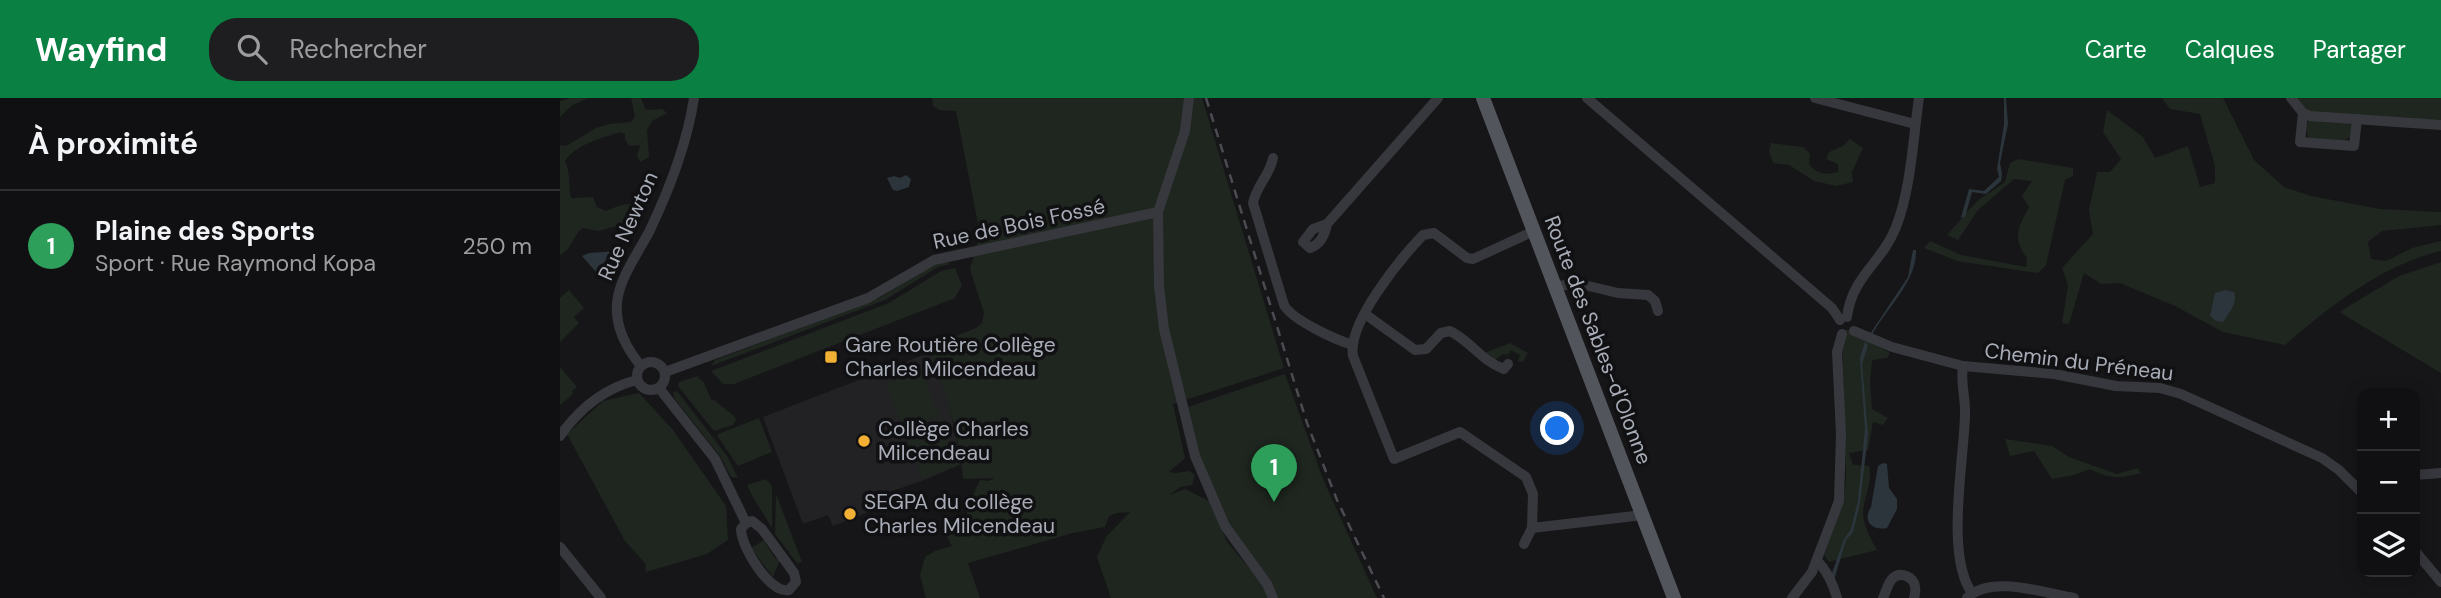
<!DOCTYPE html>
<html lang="fr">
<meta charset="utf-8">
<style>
:root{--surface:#101012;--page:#1e1e20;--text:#f1f3f6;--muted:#9c9d9f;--line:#303032;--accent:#0b8043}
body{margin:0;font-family:"DM Sans",sans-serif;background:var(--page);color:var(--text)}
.controls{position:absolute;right:21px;bottom:21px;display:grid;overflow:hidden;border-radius:14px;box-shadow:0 4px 18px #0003}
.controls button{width:63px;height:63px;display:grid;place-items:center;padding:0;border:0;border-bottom:2px solid var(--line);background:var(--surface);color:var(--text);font:35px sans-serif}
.you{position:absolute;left:998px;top:331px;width:24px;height:24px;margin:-18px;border:5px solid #fff;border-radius:50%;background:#1a73e8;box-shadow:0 0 0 10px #1a73e833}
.badge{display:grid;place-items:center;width:46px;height:46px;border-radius:50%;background:var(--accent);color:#fff;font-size:23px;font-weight:700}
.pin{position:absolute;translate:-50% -58px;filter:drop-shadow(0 2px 4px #0008)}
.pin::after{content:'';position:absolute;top:37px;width:24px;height:21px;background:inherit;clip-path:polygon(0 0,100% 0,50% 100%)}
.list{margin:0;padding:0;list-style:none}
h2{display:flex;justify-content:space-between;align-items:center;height:91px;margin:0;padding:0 28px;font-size:30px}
h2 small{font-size:23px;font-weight:400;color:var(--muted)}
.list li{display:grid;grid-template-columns:46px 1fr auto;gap:21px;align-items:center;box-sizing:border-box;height:112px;padding:0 28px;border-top:2px solid var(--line)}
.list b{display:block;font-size:26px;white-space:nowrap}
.list p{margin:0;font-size:23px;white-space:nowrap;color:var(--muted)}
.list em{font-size:23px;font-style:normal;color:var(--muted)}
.icon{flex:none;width:38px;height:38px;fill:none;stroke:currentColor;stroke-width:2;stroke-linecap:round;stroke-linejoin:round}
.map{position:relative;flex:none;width:1881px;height:500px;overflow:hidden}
header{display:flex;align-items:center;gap:42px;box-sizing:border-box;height:98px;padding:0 35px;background:var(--accent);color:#fff}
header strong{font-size:33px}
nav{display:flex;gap:38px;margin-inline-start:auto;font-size:24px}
.search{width:490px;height:63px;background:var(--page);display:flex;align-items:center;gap:18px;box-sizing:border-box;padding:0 24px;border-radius:28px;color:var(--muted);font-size:26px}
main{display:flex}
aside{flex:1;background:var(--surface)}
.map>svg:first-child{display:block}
</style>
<header>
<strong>Wayfind</strong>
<div class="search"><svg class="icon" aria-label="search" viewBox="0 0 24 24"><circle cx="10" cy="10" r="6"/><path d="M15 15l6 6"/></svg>Rechercher</div>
<nav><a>Carte</a><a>Calques</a><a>Partager</a></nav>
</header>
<main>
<aside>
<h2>À proximité<small></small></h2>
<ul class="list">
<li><span class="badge" style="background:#2e9e5b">1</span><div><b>Plaine des Sports</b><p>Sport · Rue Raymond Kopa</p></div><em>250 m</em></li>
</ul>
</aside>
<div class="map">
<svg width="1881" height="500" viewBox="0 0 1881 500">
<rect width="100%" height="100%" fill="#161618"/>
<path fill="#222225" d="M371,254L387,299L402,366L362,383L326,395L329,406L273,428L268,417L243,426L203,319Z"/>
<g fill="#1e261f">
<path d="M10,0H28L11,8L0,19V3Z"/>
<path d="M71,0H81L86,12L102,11L107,15L92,23L87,32L89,59L80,64L77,58L80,47L69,48L65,41V36L61,34C43,39 15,47 5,63C11,77 8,86 11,100L33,99L37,109L46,113C61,107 72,101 86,113L71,135L61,127L38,133L22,130C13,138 12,151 0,157V47L6,48L36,30L49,26L71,24L75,18Z"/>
<path d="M372,0H642L724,270L613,306L625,360L609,374L616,375L629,373L635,377L632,387L620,389L610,397L625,391L651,404L667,444L701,484L709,500H551L537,459L546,439L570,414L557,415L549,418L545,429L513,435L408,465L420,500H366L360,477L365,459L375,453L392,448L386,437L388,426L394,436H404C405,417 411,400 420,382L428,383L435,380L403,381C400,335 384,291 368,249L416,230L422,225L424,215L410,171L420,136L396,13L379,12L373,8Z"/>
<path d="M1602,0H1663L1694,62L1724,89L1751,98L1820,111L1881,114V127L1822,133L1808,144L1811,161L1826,163L1852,150L1881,143V153C1822,167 1770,208 1725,247L1663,234L1615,208L1560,185L1541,186L1524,175L1509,226L1502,225L1508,187L1502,170L1533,136L1529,112L1537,74H1550L1561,61L1543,34L1547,12L1583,39L1595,60L1628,48L1640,89L1655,85V68L1640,16L1610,11Z"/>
<path d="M1735,0H1881V24L1748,14Z"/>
<path d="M1752,21L1789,24L1792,28L1790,39L1784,43L1751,40L1748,39L1746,30L1748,23Z"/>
<path d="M1290,41L1303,50L1292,74L1293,84L1276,88L1254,83L1229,67L1213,65L1209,53L1211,45L1243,49L1250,56L1249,66C1258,77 1265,77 1278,74V66L1266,61L1269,54L1283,48Z"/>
<path d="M1458,61L1513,70V78L1505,82L1486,167L1478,175L1397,163L1364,150L1370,143L1401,157L1466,169L1467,160C1452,140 1458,129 1469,109L1462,98L1472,83L1454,81L1418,112L1398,142L1387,137L1417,103L1445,84L1450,65Z"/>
<path d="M386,164L391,166L378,169L325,202L151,268L155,262L321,199L371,168Z"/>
<path d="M1881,164V275L1779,214L1839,178Z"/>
<path d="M395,170L402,187L395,200L174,286H163L151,273L329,205L381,173Z"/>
<path d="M9,192L24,210L14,219L19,225L0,244V200Z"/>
<path d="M1287,231L1330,255L1327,260L1312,262L1310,284L1312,311L1328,320L1323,327L1313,324L1308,352L1289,355L1293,367L1309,368C1313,384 1304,398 1303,414C1303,428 1311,441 1317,452L1269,464L1264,457L1284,401L1286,377L1282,235Z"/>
<path d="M950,245L968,255L963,264L958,263L960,257L951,252L948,257L943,256L935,262L925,255Z"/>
<path d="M0,269L17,289L12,293L13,296L0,307Z"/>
<path d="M361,272L379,318L344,332L326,285Z"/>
<path d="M725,276L763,381L817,500H717L678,443L649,387L625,310Z"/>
<path d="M138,278L140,282L143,283L152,303L154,302L175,319L176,322L173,327L154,333L118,288L119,284Z"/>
<path d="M117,293L167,358L178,380L171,379L160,358L115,301L113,295Z"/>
<path d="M79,295L113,332L166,408L168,442L147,456L86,474L85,465L65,443L7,336L43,303Z"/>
<path d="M199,320L212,354L178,368L158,339V336Z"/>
<path d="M380,321L398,367L363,381L345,334Z"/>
<path d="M1445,341L1492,348L1509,359L1557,376L1578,370L1581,375C1561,381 1549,381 1530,371L1514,377L1492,381L1474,353L1450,358Z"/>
<path d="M206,381L212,388V430C203,415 194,403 187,387Z"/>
<path d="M216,396L242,464L237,465L215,436Z"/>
<path d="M206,441L205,445L215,460L220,462L213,479L191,450Z"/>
</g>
<g fill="#2c353c">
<path d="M1444,0H1446L1448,26L1440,65L1442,76L1441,83L1426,96L1412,94L1405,119L1401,120L1409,91L1424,93L1439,79L1437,71L1444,26Z"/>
<path d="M346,77L351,81L349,89L337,93L333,92L327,80L334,78L340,80Z"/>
<path d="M1353,152H1356C1357,184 1326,210 1312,237L1310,236L1348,179Z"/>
<path d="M58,153L59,155L43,182L22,158L29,155Z"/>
<path d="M1665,192L1674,194C1678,205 1669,215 1663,224L1656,223L1650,218L1655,195Z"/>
<path d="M1305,244L1308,247L1302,266L1308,336L1300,405L1293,434L1286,442L1274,482L1271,478L1284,441L1291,431L1298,403L1305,331L1300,260Z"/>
<path d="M1323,365L1327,366L1329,390L1337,401V411L1327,430C1312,433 1302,423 1311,409L1318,368Z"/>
</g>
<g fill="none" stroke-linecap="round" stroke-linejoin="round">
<g stroke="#37383d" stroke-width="10">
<path d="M1027,0L1272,210L1280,222"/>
<path d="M1255,0L1355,26"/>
<path d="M1731,0L1743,15L1750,18L1881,27"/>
<path d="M1743,15L1740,44L1794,48L1797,21"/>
<path d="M713,60C710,77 696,88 693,105L724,207C732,222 776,242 793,247"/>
<path d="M598,114L599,188L604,231L635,358L665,428L707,486L713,500"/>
<path d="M767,126L753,131L743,144L750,150C761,146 765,137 767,126L878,0"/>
<path d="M974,133L913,161L907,160L874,135L863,137C841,160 787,225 793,258L834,361L900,334L966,379L973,396L972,430L1083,417"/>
<path d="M995,188L1020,186L1058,195L1088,197L1095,203L1098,213"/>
<path d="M805,216L855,252L866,251L881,235L890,233C912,244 920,262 944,271L948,266"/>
<path d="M1287,219C1292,178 1322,165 1336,129C1351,91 1353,41 1359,0"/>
<path d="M1294,233L1332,249L1403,268L1494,276L1556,288L1600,290L1621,296L1762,360L1779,372L1802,395"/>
<circle cx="91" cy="278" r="14"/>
<path d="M81,268C66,250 55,229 57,205C59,180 79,154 90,132C110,90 127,46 134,0"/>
<path d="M1403,268C1400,285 1406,301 1405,317C1404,362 1385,458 1412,495"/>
<path d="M105,274L308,200L374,162L598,114L625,33L629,0"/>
<path d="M99,290L155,361L186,425"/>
<path d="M0,338C19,311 45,290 77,282"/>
<path d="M1855,377L1881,375"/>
<path d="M192,423L202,431L234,475L236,484L229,492C210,496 181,449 181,431L186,425Z"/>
<path d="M964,446L972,430"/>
<path d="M0,449L41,500"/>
<path d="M1855,453L1881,484"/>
<path d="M1257,463C1266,471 1274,488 1277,500"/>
<path d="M1232,500L1252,474L1279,403L1281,336L1277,254L1282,236"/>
<path d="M1323,500C1326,494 1328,484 1333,480C1341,473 1354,479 1355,489C1356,492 1355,496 1354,500"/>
<path d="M1407,500C1431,476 1483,495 1514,500"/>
</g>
<path stroke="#53555c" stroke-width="14" d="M923,0L1114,500"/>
<path stroke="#4a4c52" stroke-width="2.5" stroke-dasharray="9 7" stroke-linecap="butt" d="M646,0L747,325L777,402L824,500"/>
</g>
<g fill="#f2b134" stroke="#111113" stroke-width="2.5">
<rect x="264" y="252" width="14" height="14" rx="3.5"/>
<circle cx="304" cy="343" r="7"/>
<circle cx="290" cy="416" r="7"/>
</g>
<g text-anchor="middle" stroke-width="7" stroke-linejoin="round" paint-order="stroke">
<g font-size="21" fill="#a8adb8" stroke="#111113">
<text transform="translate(459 126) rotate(-12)" y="7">Rue de Bois Fossé</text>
<text transform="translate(68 128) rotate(-66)" y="7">Rue Newton</text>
<text transform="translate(1038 242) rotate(69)" y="7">Route des Sables-d'Olonne</text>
<text transform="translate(1519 264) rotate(7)" y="7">Chemin du Préneau</text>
</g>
<g font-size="21" fill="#a8adb8" stroke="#111113" text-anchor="start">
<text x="285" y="254">Gare Routière Collège<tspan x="285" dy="24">Charles Milcendeau</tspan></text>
<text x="318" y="338">Collège Charles<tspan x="318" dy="24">Milcendeau</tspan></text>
<text x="304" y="411">SEGPA du collège<tspan x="304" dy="24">Charles Milcendeau</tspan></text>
</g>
</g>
</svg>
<div class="controls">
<button>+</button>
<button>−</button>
<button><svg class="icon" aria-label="layers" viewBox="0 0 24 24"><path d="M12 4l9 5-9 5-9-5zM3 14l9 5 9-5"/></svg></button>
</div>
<div class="you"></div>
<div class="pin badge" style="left:714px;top:404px;background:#2e9e5b">1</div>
</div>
</main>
